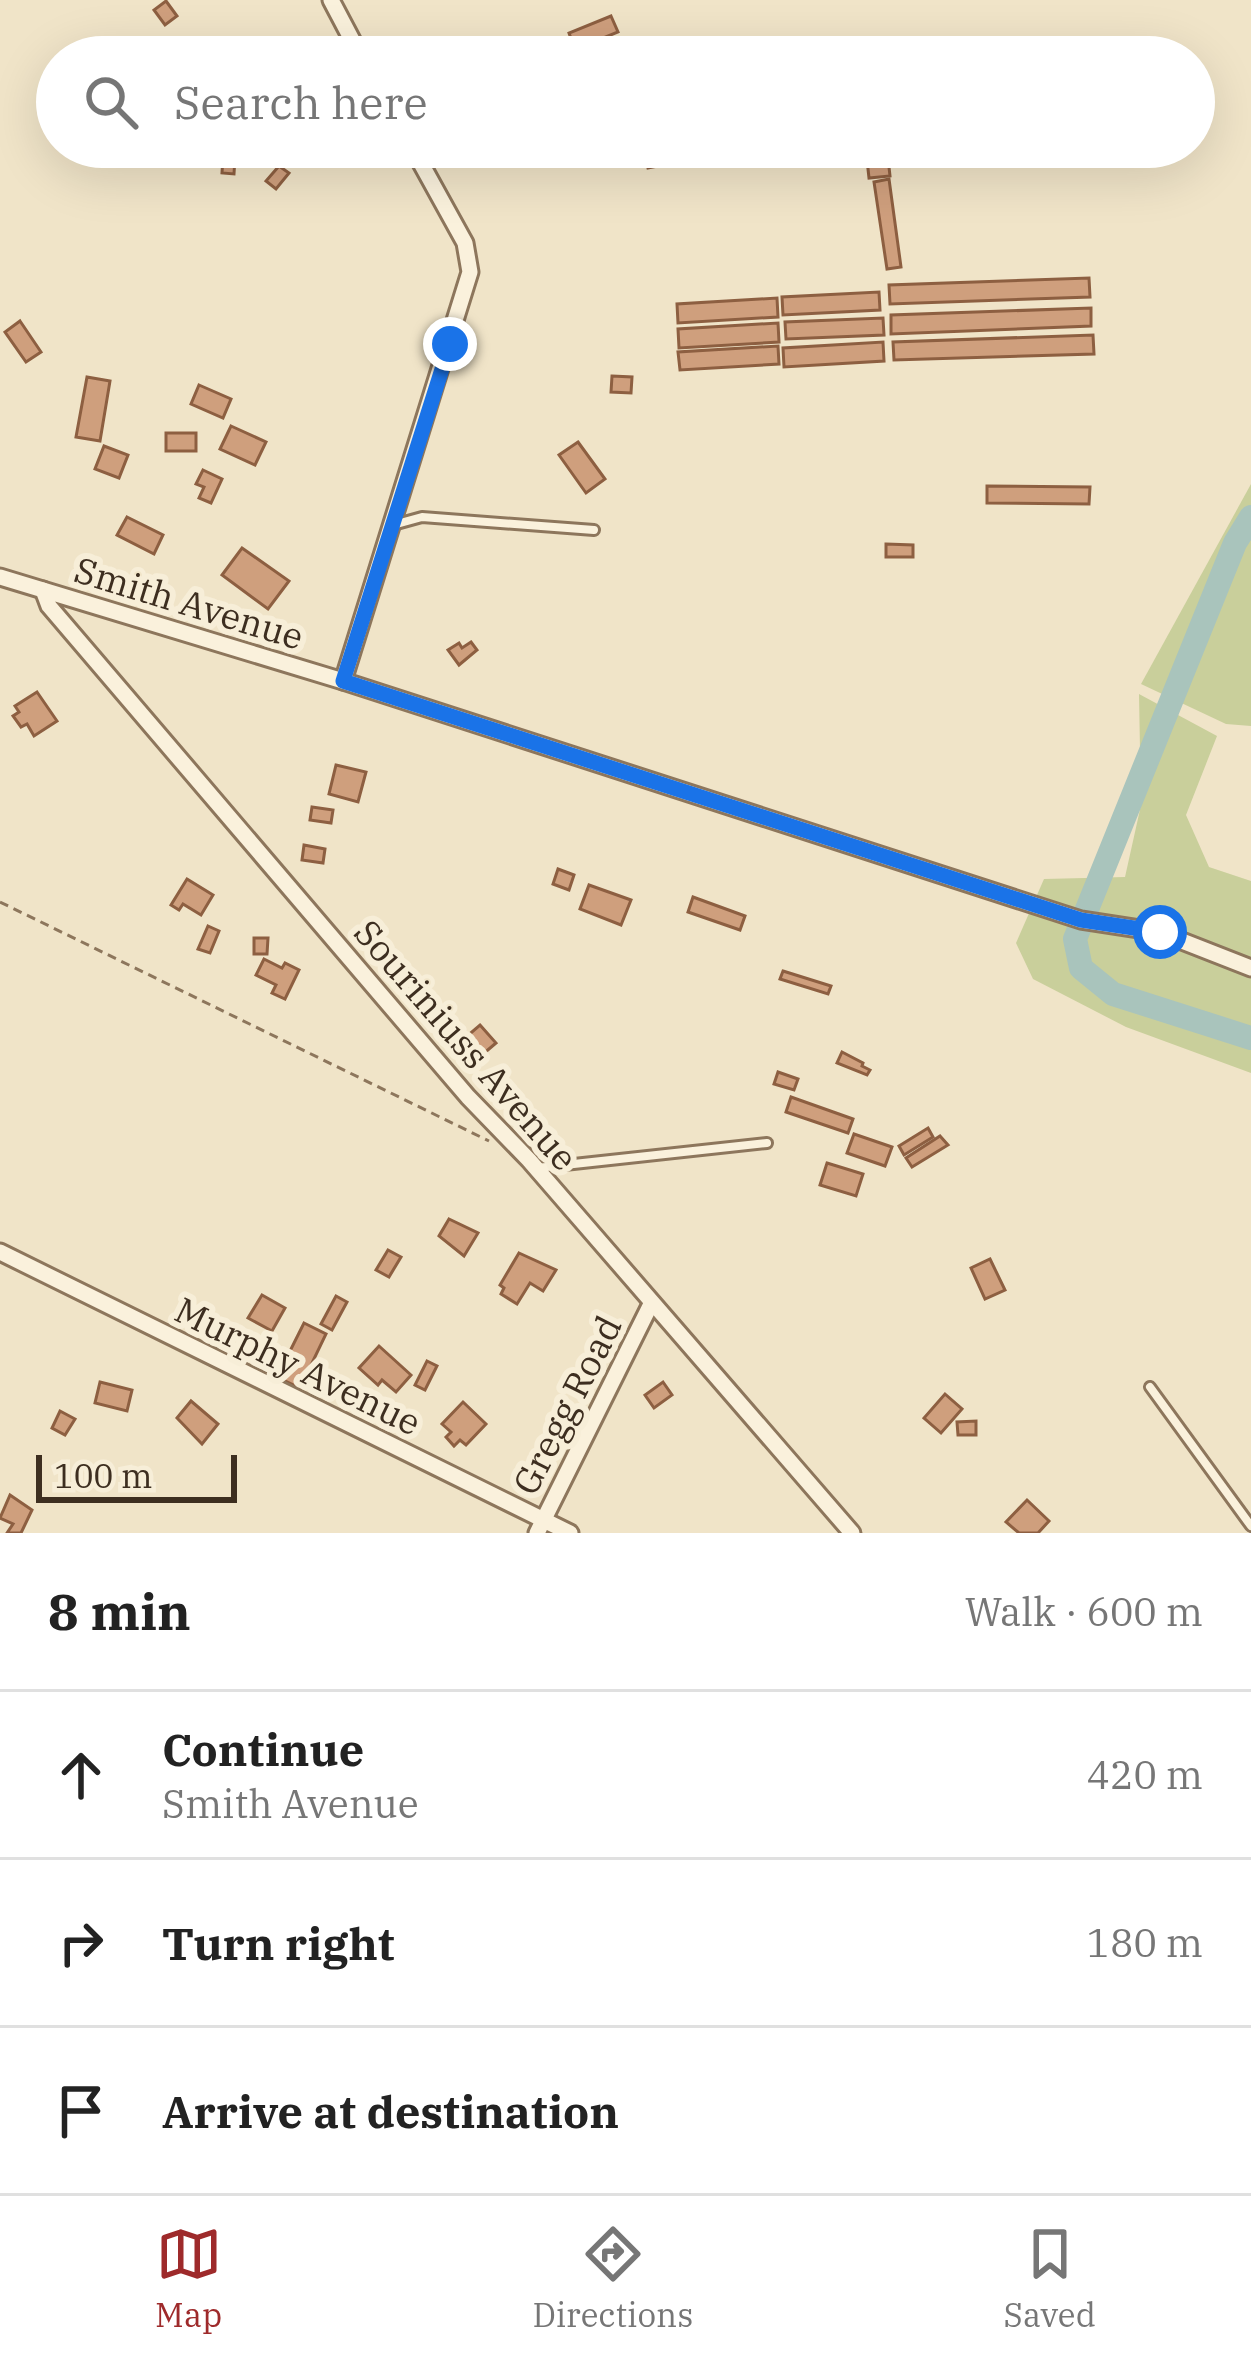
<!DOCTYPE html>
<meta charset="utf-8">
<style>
:root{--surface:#fff;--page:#f2f2f2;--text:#222;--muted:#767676;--line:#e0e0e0;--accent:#9e2a2b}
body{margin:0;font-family:"IBM Plex Serif",serif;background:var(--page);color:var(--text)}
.scale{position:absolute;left:36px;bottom:30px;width:201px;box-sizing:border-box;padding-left:12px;border:6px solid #3d2e20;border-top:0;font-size:33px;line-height:42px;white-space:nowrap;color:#3d2e20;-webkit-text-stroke:9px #f7eed8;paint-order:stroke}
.stop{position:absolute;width:36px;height:36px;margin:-27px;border:9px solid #1a73e8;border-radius:50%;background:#fff}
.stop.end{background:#1a73e8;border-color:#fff;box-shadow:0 3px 12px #0008}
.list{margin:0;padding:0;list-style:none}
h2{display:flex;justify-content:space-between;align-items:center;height:156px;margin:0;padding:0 48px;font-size:51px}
h2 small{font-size:39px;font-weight:400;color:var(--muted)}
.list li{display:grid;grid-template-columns:78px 1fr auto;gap:36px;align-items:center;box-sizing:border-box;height:168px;padding:0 48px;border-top:3px solid var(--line)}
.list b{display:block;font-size:45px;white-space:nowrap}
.list p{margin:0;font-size:39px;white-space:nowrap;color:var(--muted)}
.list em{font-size:39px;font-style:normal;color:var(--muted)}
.icon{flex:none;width:66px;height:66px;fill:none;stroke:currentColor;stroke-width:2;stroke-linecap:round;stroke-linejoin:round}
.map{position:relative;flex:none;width:1251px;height:1533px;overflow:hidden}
.search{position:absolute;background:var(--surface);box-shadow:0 12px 48px #0002;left:36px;right:36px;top:36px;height:132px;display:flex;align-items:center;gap:30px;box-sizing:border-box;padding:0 42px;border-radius:66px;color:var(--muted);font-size:45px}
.sheet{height:660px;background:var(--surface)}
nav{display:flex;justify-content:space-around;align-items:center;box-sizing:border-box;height:168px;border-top:3px solid var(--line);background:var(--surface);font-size:33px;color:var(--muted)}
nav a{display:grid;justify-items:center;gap:6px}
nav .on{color:var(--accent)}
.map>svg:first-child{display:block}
</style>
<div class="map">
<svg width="1251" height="1533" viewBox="0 0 1251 1533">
<rect width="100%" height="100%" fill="#f0e4c8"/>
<g fill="#c9cf9b">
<path d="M1251,484V726L1226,724L1141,684Z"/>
<path d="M1139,694L1217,736L1186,815L1209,867L1251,881V1073L1126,1027L1033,979L1016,943L1044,879L1125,877L1141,805Z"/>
</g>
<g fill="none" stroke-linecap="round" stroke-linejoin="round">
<path stroke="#a9c4bc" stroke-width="24" d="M1251,517L1235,543L1075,939L1081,968L1113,994L1251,1038"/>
</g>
<g fill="#cf9f7d" stroke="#8d5f41" stroke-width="3">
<path d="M166,1L177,16L165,25L154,10Z"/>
<path d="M611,16L618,32L586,45L589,51L573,57H558L555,51L573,44L569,33Z"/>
<path d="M644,147H720L722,153L648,168Z"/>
<path d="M223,156L235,157L234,174L222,173Z"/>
<path d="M888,158L890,176L869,178L867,160Z"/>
<path d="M279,166L289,173L276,189L266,181Z"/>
<path d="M889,179L901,267L887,269L874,182Z"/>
<path d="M1089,278L1090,297L890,304L889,285Z"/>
<path d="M879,292L880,310L783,315L782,297Z"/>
<path d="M777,298L778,317L678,323L677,304Z"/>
<path d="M1091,308V326L891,334V315Z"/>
<path d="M883,318L884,335L786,339L785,322Z"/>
<path d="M20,321L41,352L26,362L5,332Z"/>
<path d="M778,323L779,342L679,348L678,329Z"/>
<path d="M1093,335L1094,354L894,360L893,342Z"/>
<path d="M883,342L884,361L784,367L783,348Z"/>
<path d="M778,346L779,364L680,370L678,352Z"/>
<path d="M612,376L632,377L631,393L611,392Z"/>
<path d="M87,377L110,381L100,441L76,437Z"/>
<path d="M199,385L231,399L223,418L191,404Z"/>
<path d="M231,426L266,442L255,465L220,449Z"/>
<rect x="166" y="433" width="30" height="18"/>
<path d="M578,442L605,479L586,493L559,455Z"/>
<path d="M104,446L128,455L119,478L95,469Z"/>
<path d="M203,470L222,479L211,503L199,498L204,487L196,484Z"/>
<path d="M987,486L1090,487L1089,504L987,503Z"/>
<path d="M127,517L163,535L154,554L117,535Z"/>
<path d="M886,544L913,545V557H886Z"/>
<path d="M242,548L289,581L268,609L222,575Z"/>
<path d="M471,642L477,650L459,665L448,650L459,643L462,648Z"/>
<path d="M37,692L57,721L34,736L27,724L21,727L13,716L19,712L15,706Z"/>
<path d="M336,765L366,772L358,802L329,794Z"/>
<path d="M312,807L333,810L331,823L310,820Z"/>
<path d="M304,845L325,849L323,863L302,860Z"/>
<path d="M558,869L574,875L569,890L553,884Z"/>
<path d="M187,879L213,895L201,915L183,904L179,910L171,905Z"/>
<path d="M589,885L631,900L621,925L580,909Z"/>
<path d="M693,897L745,916L740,930L688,912Z"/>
<path d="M208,926L219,931L210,953L198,949Z"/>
<path d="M254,938H268L267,954H254Z"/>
<path d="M264,959L282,968L285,963L299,970L285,999L272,993L276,985L256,975Z"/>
<path d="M783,971L831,986L828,994L780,979Z"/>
<path d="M480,1025L496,1043L475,1061L459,1043Z"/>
<path d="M842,1052L863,1063L862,1066L870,1070L867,1075L837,1063Z"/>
<path d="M778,1072L798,1079L794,1090L774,1084Z"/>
<path d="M791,1097L853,1119L848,1133L786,1112Z"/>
<path d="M928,1128L933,1137L904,1155L899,1146Z"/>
<path d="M854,1134L892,1147L885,1166L847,1153Z"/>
<path d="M940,1136L948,1145L912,1167L906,1158Z"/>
<path d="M827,1163L863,1174L856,1196L820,1185Z"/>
<path d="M449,1219L478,1233L464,1256L439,1236Z"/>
<path d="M388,1250L401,1257L389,1277L376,1270Z"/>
<path d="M519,1253L556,1270L543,1291L530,1283L517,1304L501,1294L504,1288L500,1285Z"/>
<path d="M990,1259L1005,1290L985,1299L971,1268Z"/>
<path d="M262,1295L285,1308L272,1331L248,1318Z"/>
<path d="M336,1296L347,1302L332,1330L321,1324Z"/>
<path d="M304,1323L326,1334L300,1388L277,1377Z"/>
<path d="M379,1346L411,1375L396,1392L382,1380L378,1385L359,1368Z"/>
<path d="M427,1361L437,1366L425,1390L415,1385Z"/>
<path d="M100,1382L132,1390L127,1411L95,1403Z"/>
<path d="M663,1382L672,1395L654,1408L645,1395Z"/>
<path d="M945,1394L962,1409L941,1433L924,1418Z"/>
<path d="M191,1401L218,1424L202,1444L177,1418Z"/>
<path d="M463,1402L486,1424L466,1445L460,1440L454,1446L446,1437L451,1432L442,1424Z"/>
<path d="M60,1411L75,1419L65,1435L52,1428Z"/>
<path d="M976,1421V1435H958L957,1422Z"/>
<path d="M10,1495L32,1510L21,1533H7L13,1524L0,1518Z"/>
<path d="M1027,1500L1049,1521L1038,1533H1019L1006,1522Z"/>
</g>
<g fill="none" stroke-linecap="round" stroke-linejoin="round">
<g stroke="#8d765c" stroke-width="14">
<g id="service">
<path d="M393,525L422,517L594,530"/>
<path d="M537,1168L767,1143"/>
<path d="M1150,1387L1251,1526"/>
</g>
</g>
<g stroke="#8d765c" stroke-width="21">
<g id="minor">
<path d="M331,0L361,57"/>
<path d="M0,577L343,681L1081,920L1159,932L1251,968"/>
<path d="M43,590L49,606L468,1097L529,1160L852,1533"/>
<path d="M343,681L470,272L465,243L412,147"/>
<path d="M0,1252L570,1533"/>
<path d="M537,1533L651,1304"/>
</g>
</g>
<path stroke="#8d765c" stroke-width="3" stroke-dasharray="9 6" stroke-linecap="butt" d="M0,902L489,1141"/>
<use href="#service" stroke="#faf1dc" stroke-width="8"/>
<use href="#minor" stroke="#faf1dc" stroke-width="15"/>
</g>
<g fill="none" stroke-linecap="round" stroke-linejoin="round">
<path stroke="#1a73e8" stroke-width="15" d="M450,344L343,681L1081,920L1160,932"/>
</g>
<g text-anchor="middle" stroke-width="12" stroke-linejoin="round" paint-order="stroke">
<g font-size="36" fill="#3d2e20" stroke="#f7eed8">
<text transform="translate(189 603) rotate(17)" y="13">Smith Avenue</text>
<text transform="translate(466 1045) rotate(49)" y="13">Souriniuss Avenue</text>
<text transform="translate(298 1366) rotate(26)" y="13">Murphy Avenue</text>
<text transform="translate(567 1405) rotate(-63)" y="13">Gregg Road</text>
</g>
</g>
</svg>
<div class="scale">100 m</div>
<div class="stop" style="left:1160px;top:932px"></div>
<div class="stop end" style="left:450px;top:344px"></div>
<div class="search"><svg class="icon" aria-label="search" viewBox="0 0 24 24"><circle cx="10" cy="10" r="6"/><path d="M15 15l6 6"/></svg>Search here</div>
</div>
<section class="sheet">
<h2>8 min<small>Walk · 600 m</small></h2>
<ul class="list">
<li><svg class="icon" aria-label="ahead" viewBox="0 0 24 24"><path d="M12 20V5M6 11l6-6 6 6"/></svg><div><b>Continue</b><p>Smith Avenue</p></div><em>420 m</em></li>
<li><svg class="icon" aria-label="right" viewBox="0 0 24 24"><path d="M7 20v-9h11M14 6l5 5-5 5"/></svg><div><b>Turn right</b></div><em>180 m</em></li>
<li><svg class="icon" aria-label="arrive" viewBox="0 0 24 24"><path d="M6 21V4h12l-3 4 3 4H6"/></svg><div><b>Arrive at destination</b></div></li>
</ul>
</section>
<nav>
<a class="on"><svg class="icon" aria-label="map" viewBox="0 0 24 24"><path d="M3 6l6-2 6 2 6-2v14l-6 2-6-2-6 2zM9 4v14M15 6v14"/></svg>Map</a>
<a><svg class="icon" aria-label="directions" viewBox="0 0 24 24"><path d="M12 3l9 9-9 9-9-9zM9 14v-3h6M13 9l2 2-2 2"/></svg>Directions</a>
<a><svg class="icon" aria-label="saved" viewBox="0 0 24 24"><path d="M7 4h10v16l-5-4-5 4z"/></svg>Saved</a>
</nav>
